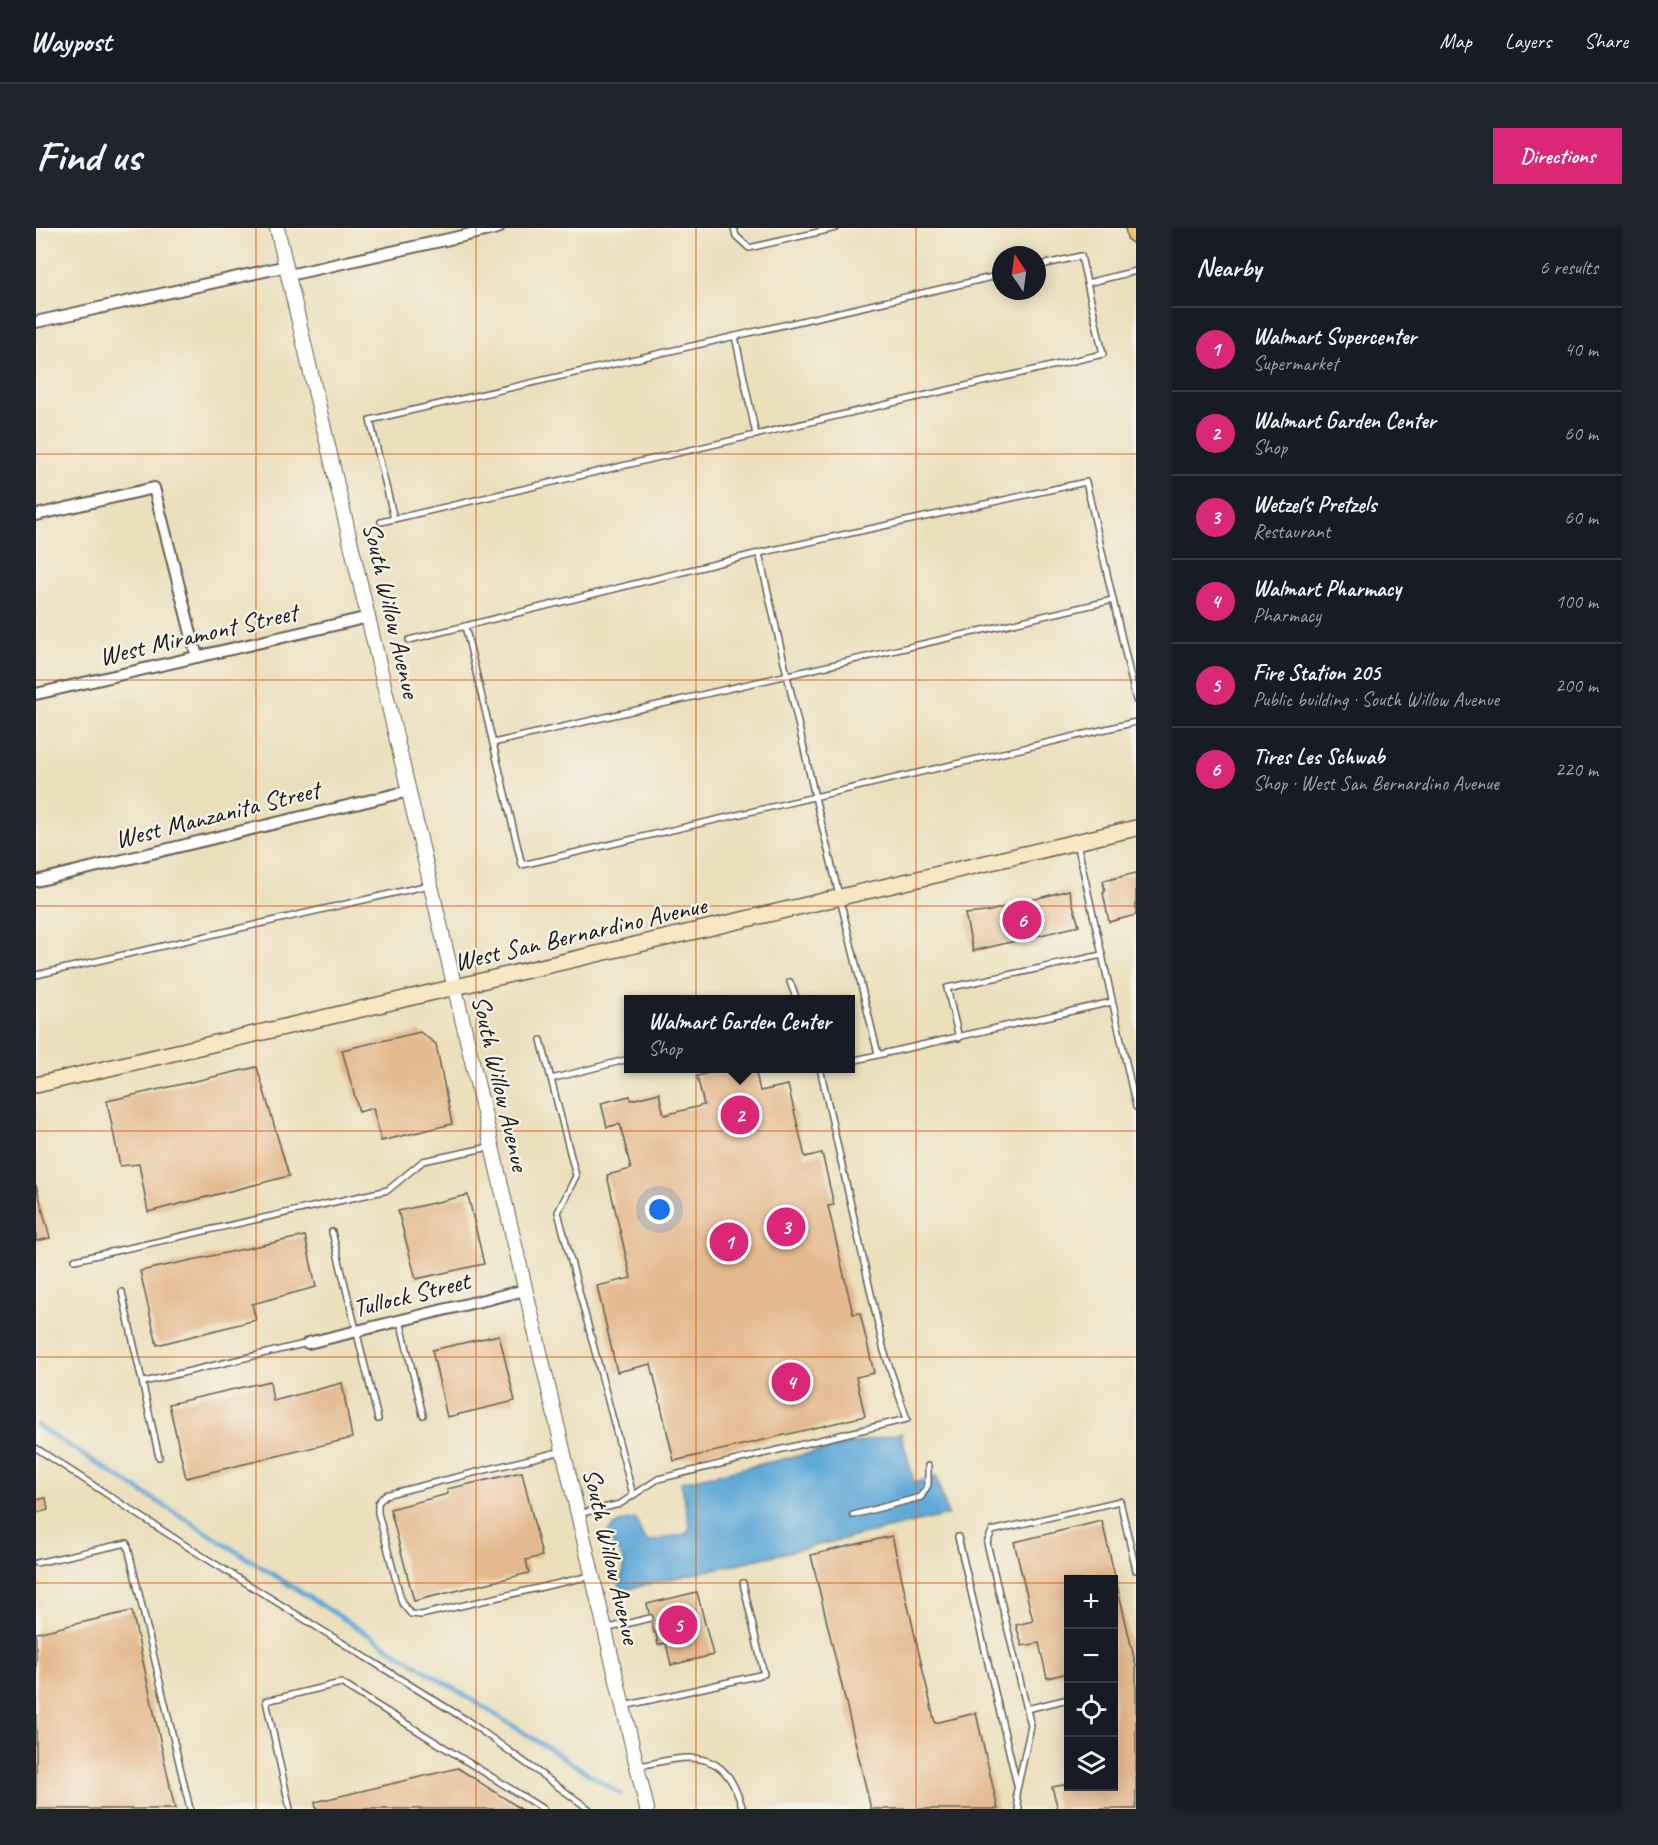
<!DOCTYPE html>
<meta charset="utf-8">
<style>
:root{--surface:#171b24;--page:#20242c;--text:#f1f3f6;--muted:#9ea1a6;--line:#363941;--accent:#db2777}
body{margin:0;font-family:Caveat,sans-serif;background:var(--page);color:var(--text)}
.controls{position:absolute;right:18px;bottom:18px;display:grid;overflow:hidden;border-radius:0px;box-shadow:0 3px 15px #0003}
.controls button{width:54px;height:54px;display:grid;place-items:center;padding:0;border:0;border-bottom:2px solid var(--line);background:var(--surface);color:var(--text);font:30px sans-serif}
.compass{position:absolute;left:956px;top:18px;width:54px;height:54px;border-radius:50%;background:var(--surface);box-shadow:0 3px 15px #0003;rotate:347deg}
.you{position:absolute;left:624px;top:982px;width:21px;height:21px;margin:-15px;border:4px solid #fff;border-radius:50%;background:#1a73e8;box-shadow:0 0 0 9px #1a73e833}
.badge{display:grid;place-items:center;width:39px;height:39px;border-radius:50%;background:var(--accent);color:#fff;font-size:20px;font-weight:700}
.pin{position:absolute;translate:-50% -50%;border:3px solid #fff;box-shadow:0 2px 6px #0006}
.popup{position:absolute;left:588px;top:767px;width:231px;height:78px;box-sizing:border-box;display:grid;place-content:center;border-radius:0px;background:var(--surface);filter:drop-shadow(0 2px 4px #0005);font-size:20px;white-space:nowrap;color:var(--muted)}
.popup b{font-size:22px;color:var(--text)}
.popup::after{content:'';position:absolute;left:50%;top:100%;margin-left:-12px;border:12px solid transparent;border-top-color:var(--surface)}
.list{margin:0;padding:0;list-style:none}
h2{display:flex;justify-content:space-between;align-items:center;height:78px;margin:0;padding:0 24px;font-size:26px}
h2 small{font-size:20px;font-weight:400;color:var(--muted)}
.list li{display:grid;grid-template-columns:39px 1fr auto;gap:18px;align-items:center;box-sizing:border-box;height:84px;padding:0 24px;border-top:2px solid var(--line)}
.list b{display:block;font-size:22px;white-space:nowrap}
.list p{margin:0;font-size:20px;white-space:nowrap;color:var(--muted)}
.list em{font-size:20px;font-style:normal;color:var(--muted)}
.icon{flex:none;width:33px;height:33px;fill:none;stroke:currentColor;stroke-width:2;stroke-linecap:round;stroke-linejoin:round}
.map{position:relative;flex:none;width:1100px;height:1581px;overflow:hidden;border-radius:0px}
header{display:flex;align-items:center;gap:36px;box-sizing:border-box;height:84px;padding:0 30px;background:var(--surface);border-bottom:2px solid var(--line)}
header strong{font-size:28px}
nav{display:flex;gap:33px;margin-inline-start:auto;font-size:21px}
.intro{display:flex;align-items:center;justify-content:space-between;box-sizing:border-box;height:144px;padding:0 36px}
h1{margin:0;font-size:42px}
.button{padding:15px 27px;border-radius:0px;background:var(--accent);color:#fff;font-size:21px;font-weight:700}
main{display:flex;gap:36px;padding:0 36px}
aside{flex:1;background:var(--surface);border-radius:0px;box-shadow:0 3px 15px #0003}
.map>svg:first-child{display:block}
</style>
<header>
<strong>Waypost</strong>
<nav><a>Map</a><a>Layers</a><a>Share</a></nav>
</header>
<div class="intro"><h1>Find us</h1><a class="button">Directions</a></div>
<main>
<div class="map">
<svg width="1100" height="1581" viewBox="0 0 1100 1581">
<rect width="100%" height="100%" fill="#f7f3e8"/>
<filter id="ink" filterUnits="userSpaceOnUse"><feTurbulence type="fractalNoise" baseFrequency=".0167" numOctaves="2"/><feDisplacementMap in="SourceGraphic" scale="12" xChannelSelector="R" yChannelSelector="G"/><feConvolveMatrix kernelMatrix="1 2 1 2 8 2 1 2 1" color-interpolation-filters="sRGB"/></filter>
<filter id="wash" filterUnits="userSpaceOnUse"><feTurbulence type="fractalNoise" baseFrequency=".008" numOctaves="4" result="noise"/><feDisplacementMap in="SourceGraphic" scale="24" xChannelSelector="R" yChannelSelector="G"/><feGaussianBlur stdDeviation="1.35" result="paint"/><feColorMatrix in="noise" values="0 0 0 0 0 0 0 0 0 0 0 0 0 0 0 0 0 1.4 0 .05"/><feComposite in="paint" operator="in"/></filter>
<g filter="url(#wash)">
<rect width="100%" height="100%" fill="#ebdfbc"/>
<path fill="#5fa9d7" stroke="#3e627a" stroke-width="1.5" d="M865,1205L878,1255L900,1248L912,1287L583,1363C583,1355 585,1351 587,1344C592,1330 578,1318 570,1309C575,1295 587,1293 600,1291L606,1308L612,1314L650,1306L654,1299L645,1254Z"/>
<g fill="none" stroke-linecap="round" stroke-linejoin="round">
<path stroke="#5fa9d7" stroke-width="4.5" d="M0,1197L585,1566"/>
</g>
<g id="blocks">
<g fill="#e4b98e">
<path d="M1100,645V687L1073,694L1067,665L1069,664L1067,653Z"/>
<path d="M1033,662L1043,698L937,723L929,686L950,684Z"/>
<path d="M384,804L400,816L416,896L345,913L337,880L323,884L306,822Z"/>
<path d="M221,839L253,948L112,984L103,936L84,938L71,873Z"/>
<path d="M694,840H719L724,863L752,857L769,929L786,925L798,977L792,978L817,1086L824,1085L838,1145L820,1149L829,1188L638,1233L615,1136L581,1144L561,1058L595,1050L571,947L595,941L584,896L571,899L565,875L594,868L595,872L623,865L628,887L668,877L661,848Z"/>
<path d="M0,957L14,1010L0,1013Z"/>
<path d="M432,967L448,1036L380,1051L362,983Z"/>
<path d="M269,1008L280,1059L216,1076L220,1092L121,1117L104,1043Z"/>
<path d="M463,1107L479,1173L411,1189L396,1122Z"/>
<path d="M234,1153L237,1173L306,1155L316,1210L150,1250L133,1176Z"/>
<path d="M486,1244L506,1328L490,1332L493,1345L378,1373L354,1281L412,1266L411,1261Z"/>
<path d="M10,1270L12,1282L0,1285V1272Z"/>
<path d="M1066,1293L1100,1438V1581H1022L1016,1559L1032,1556V1558H1078V1352H1032V1445L1011,1450L1003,1415L986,1418L980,1397L997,1393L978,1314Z"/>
<path d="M856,1308L899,1495L940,1485L962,1581H835L775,1327Z"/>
<path d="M661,1364L677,1427L635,1437L630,1415L622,1417L620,1407L627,1406L626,1403L618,1405L611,1376Z"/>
<path d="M96,1383L139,1581H0V1405Z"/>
<path d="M422,1540L485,1581H280L279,1574Z"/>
</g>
</g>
</g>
<g filter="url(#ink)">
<use href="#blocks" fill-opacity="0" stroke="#646054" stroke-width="1.5"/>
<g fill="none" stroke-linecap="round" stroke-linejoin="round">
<g stroke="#646054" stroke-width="8">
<g id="service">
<path d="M698,0L700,8L713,20L800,0"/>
<path d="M1051,55L1100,43"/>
<path d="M699,108L720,207"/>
<path d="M358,291L334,192L965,47"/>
<path d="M345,294L1067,126L1045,28L1001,38"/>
<path d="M723,325L1050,254L1100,472"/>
<path d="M429,398L486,637L1100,494"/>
<path d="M373,412L723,325L779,569L842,826"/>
<path d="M457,515L1077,372"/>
<path d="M1041,615L1100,879"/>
<path d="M0,747L393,657"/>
<path d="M754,754L761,772"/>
<path d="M923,810L911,760L1066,727"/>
<path d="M505,812L540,948L522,984L597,1267"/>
<path d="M815,833L1076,774"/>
<path d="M515,851L593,831"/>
<path d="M296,1004L342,1191"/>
<path d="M39,1032L352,962L387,933L454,919"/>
<path d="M86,1064L123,1229"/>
<path d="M364,1092L387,1187"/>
<path d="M108,1154L272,1115"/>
<path d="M0,1220L152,1319L432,1493L553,1581"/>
<path d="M526,1223L349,1267L342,1275V1285L366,1375L375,1386L385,1387L554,1348"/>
<path d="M542,1286L584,1276L622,1251L871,1191L848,1123L784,840"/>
<path d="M817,1287L885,1269L892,1257V1238"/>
<path d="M922,1309L981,1557"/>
<path d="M0,1335L91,1315L154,1581"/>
<path d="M569,1401L614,1390"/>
<path d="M588,1478L728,1446L707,1355"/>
<path d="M991,1481L1032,1471"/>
<path d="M603,1538C631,1533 670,1519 691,1547C699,1556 703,1570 707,1581"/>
<path d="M254,1581L230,1473L305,1455L507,1581"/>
<path d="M983,1581L980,1566L995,1498L951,1315L956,1303L1084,1273L1100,1342"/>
</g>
</g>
<g stroke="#646054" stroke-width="14">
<g id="minor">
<path d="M253,47L462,0"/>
<path d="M0,94L251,38"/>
<path d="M0,287L118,260L161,429"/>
<path d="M0,466L333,389"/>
<path d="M0,653L373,563"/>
<path d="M272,1115L489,1062"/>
</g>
</g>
<g stroke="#646054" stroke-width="16">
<path id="tertiary" d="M241,0L611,1581"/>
</g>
<g stroke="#646054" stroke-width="18">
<path id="secondary" d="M0,857L1100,600"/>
</g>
<g stroke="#646054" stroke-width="21">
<path id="primary" d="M1099,0L1100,6"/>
</g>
<use href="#service" stroke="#fff" stroke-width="5"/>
<use href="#minor" stroke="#fff" stroke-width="10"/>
<use href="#tertiary" stroke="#fff" stroke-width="14"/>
<use href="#secondary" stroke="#f9e7c3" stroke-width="15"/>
<use href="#primary" stroke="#f0c469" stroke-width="18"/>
</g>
</g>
<path fill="none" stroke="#d4530e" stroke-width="1.5" stroke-opacity="0.55" d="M220,0V1581M440,0V1581M660,0V1581M880,0V1581M0,226H1100M0,452H1100M0,678H1100M0,903H1100M0,1129H1100M0,1355H1032M1078,1355H1100"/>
<g text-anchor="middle" stroke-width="4.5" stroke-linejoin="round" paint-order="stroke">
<g font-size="26" fill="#1c1c1c" stroke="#f7f3e8">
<text transform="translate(356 382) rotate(77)" y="9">South Willow Avenue</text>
<text transform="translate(162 406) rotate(-13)" y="9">West Miramont Street</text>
<text transform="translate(181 586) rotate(-14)" y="9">West Manzanita Street</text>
<text transform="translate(544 705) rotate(-13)" y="9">West San Bernardino Avenue</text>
<text transform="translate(465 855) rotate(77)" y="9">South Willow Avenue</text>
<text transform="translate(375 1066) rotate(-14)" y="9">Tullock Street</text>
<text transform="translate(576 1328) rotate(77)" y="9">South Willow Avenue</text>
</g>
</g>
</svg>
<div class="controls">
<button>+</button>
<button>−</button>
<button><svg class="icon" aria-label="locate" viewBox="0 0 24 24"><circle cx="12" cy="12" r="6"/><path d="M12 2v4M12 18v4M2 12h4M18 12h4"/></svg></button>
<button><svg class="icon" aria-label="layers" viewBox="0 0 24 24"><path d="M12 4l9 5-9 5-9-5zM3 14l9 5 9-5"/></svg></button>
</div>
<svg class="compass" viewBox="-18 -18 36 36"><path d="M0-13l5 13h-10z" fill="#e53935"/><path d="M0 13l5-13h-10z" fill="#9ea1a6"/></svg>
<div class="you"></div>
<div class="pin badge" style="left:693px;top:1014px">1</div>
<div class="pin badge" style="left:704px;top:887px">2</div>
<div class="popup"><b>Walmart Garden Center</b>Shop</div>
<div class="pin badge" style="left:750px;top:999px">3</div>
<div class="pin badge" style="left:755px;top:1154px">4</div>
<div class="pin badge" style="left:642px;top:1397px">5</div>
<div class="pin badge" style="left:986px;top:692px">6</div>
</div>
<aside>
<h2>Nearby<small>6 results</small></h2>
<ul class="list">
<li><span class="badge">1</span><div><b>Walmart Supercenter</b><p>Supermarket</p></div><em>40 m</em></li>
<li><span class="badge">2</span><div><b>Walmart Garden Center</b><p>Shop</p></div><em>60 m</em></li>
<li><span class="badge">3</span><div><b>Wetzel's Pretzels</b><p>Restaurant</p></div><em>60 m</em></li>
<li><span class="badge">4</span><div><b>Walmart Pharmacy</b><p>Pharmacy</p></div><em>100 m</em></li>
<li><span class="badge">5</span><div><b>Fire Station 205</b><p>Public building · South Willow Avenue</p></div><em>200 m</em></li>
<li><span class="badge">6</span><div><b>Tires Les Schwab</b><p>Shop · West San Bernardino Avenue</p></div><em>220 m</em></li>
</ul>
</aside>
</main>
